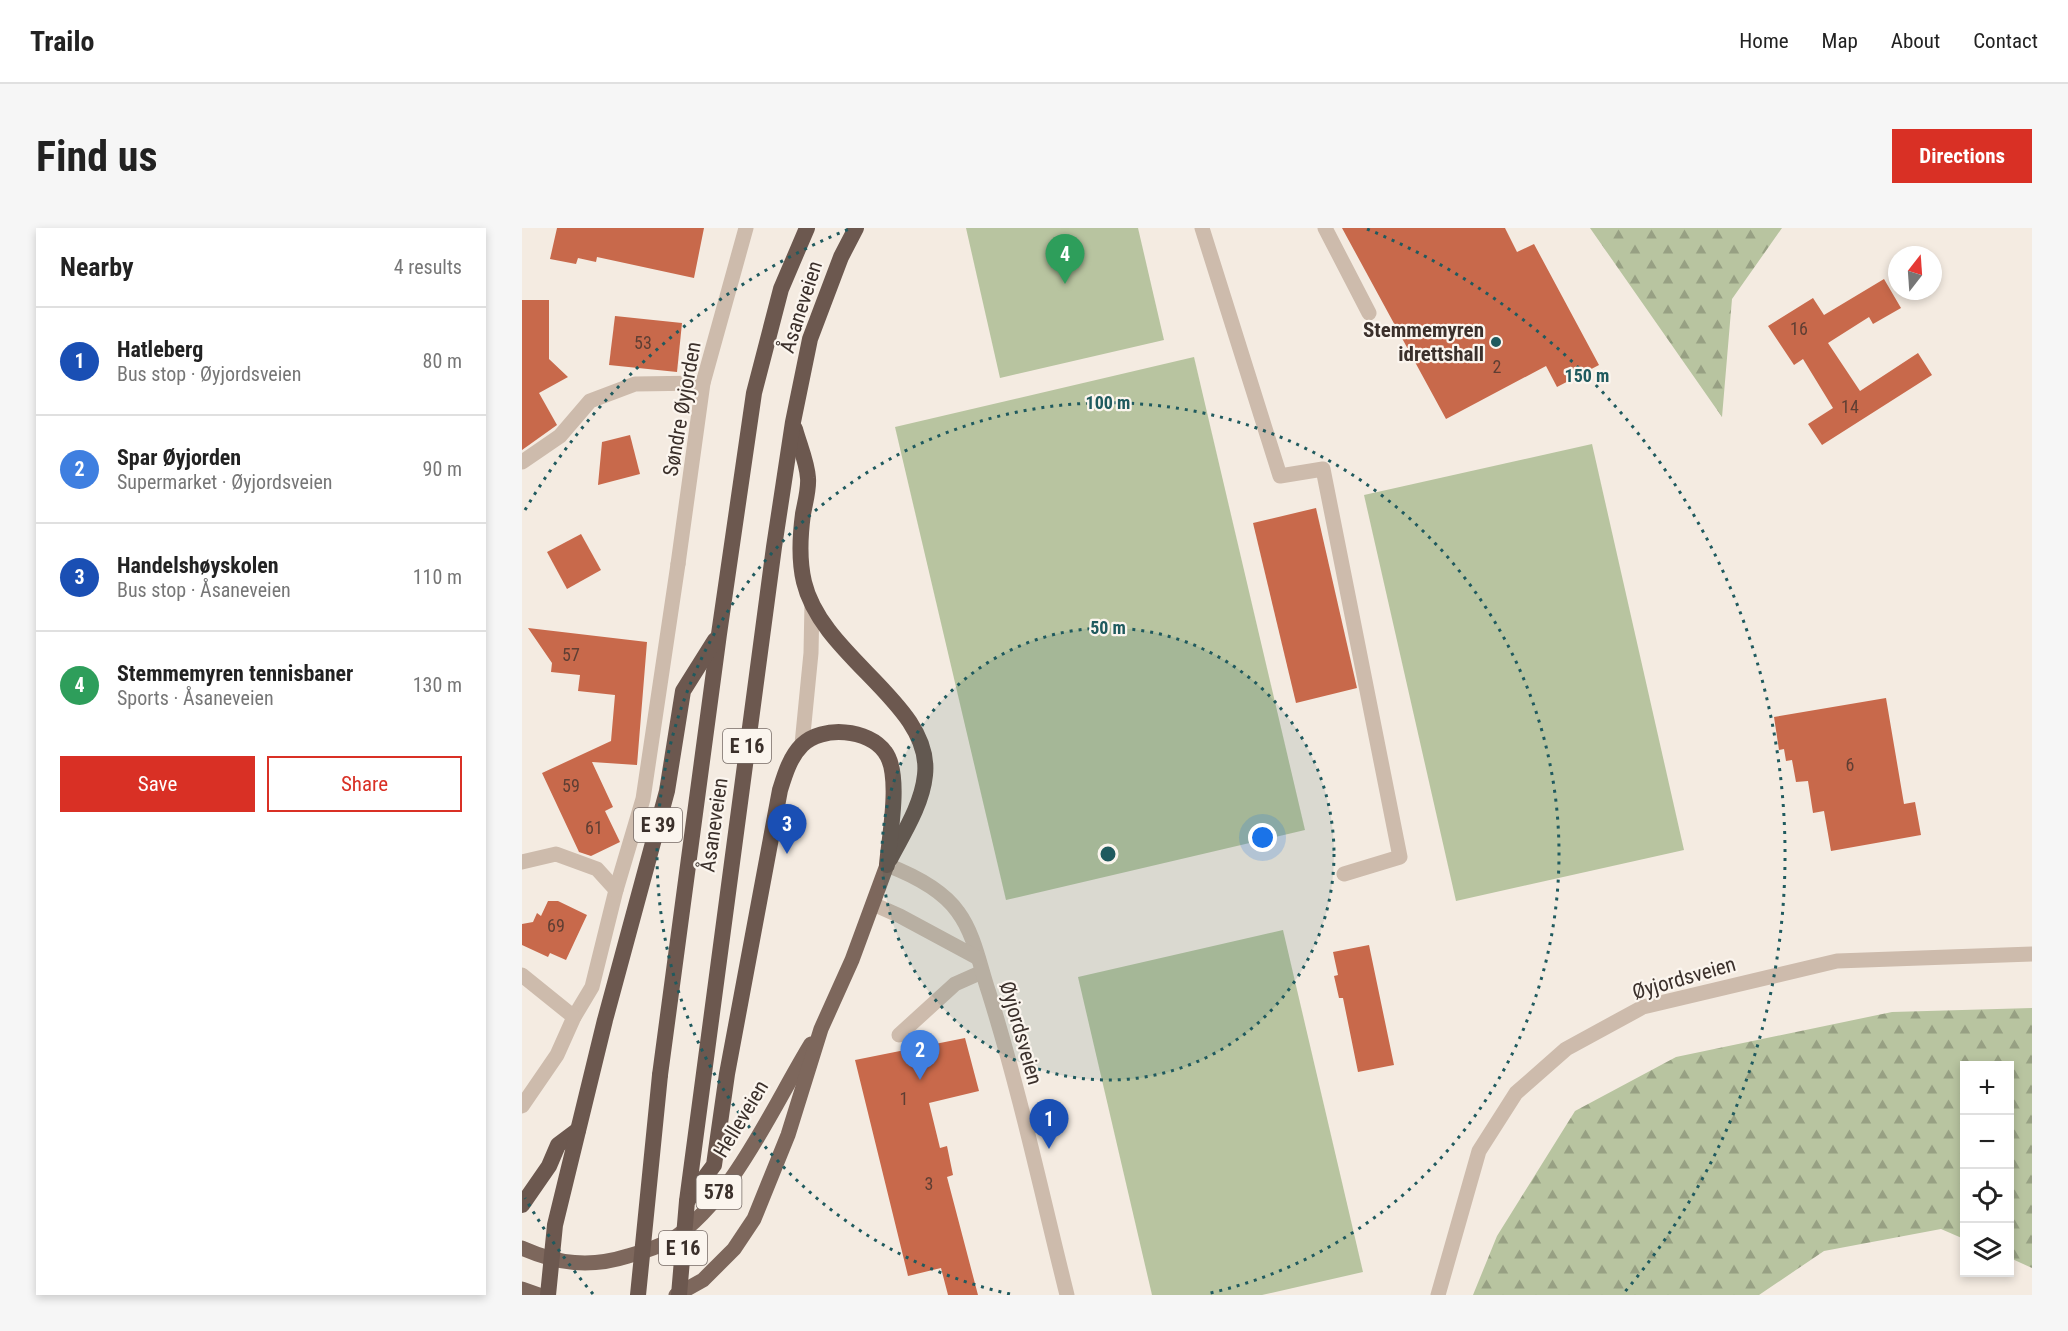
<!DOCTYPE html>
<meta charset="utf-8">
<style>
:root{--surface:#fff;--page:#f6f6f6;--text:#222;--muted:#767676;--line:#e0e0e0;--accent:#d93025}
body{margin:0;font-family:"Roboto Condensed",sans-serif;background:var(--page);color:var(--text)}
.controls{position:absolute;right:18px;bottom:18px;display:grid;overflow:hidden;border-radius:0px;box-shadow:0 3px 9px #0003}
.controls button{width:54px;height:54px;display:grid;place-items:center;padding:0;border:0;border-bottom:2px solid var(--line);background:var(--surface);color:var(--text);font:30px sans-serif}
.compass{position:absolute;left:1366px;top:18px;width:54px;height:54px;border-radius:50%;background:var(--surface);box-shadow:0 3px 9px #0003;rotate:17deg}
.you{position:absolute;left:741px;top:610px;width:21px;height:21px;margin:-15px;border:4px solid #fff;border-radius:50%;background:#1a73e8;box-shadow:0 0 0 9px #1a73e833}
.badge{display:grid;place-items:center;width:39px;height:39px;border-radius:50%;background:var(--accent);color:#fff;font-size:20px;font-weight:700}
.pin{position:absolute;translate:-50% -50px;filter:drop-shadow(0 2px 3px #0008)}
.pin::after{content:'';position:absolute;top:32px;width:21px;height:18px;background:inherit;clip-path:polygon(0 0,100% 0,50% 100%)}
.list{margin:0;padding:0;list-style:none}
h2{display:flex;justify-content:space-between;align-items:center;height:78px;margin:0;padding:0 24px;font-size:26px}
h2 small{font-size:20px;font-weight:400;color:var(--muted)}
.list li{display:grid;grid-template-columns:39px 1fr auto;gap:18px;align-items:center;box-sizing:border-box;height:108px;padding:0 24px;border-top:2px solid var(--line)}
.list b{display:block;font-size:22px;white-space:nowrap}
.list p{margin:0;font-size:20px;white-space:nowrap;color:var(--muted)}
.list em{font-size:20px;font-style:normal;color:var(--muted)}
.actions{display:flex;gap:12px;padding:18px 24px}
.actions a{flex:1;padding:14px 0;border:2px solid var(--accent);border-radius:0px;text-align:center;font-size:21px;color:var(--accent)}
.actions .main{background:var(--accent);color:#fff}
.icon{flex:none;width:33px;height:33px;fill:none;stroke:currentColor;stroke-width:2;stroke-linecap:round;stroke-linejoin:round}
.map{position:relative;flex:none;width:1510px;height:1067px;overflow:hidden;border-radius:0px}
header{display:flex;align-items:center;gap:36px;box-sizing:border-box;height:84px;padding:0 30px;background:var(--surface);border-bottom:2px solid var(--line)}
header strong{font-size:28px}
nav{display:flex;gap:33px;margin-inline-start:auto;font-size:21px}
.intro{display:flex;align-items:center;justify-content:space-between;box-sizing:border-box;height:144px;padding:0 36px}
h1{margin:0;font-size:42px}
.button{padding:15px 27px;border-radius:0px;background:var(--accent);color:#fff;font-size:21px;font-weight:700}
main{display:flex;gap:36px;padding:0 36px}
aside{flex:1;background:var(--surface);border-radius:0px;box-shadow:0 3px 9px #0003}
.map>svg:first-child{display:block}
</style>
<header>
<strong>Trailo</strong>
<nav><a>Home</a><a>Map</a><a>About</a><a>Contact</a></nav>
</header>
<div class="intro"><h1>Find us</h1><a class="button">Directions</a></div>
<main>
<aside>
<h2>Nearby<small>4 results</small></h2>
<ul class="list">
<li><span class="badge" style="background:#1a4fb4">1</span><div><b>Hatleberg</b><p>Bus stop · Øyjordsveien</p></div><em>80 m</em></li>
<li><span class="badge" style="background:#3f7fe0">2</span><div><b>Spar Øyjorden</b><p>Supermarket · Øyjordsveien</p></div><em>90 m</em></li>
<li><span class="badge" style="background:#1a4fb4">3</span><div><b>Handelshøyskolen</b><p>Bus stop · Åsaneveien</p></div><em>110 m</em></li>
<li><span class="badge" style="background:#2e9e5b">4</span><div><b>Stemmemyren tennisbaner</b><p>Sports · Åsaneveien</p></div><em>130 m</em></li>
</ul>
<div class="actions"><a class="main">Save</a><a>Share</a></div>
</aside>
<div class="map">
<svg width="1510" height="1067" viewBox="0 0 1510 1067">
<defs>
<pattern id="forest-firs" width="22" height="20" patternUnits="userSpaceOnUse" patternTransform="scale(1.5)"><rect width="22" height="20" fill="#b8c4a0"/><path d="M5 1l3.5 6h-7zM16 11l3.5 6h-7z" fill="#97a083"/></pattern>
</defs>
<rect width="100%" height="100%" fill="#f4ebe1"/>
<g fill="url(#forest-firs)">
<path d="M1068,0H1260L1210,71L1200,189Z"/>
<path d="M1510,780V1040L1488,1030V838H1442V1011L1419,1001L1302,1023L1237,1067H951L975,1008L1053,883L1154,829L1370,784Z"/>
</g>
<g fill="#b8c4a0">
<path d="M444,0H616L642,112L478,150Z"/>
<path d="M672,129L783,602L484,672L373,199Z"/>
<path d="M1070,216L1162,622L934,673L842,267Z"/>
<path d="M761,702L841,1044L740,1067H630L556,749Z"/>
</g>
<g fill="#c8694b">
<path d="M35,0H182L172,50L75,29L74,34L56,30L54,36L28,31Z"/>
<path d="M820,0H983L995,24L1012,16L1077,137L1035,159L1024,138L924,191Z"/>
<path d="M1362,51L1379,80L1351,96L1347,89L1306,115L1338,163L1396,125L1410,147L1300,217L1286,196L1311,180L1281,131L1272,137L1246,98L1291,70L1302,87Z"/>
<path d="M0,72H27V131L46,149L17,165L35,197L0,222Z"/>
<path d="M93,88L160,95L155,144L87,137Z"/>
<path d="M108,207L118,246L76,257L80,214Z"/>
<path d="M794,280L835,460L774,475L731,295Z"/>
<path d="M59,306L79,342L45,361L25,324Z"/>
<path d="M6,400L125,414L115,537L70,534L91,579L83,583L98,614L69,628L57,624L20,545L89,513L93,467L56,463L58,447L29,444L30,435Z"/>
<path d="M1364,470L1382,576L1393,574L1399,607L1309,623L1302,583L1291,585L1286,553L1274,554L1270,532L1264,533L1262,521L1257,522L1252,489Z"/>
<path d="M26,673H36L65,687L44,732L28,725L26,729L0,717V696L11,694L15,685L19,688Z"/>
<path d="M847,717L872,837L836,844L821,770H817L812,748L816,747L811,724Z"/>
<path d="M443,810L457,863L407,875L418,920L425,918L431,947L425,949L456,1067H426L419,1040L386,1048L333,832Z"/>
</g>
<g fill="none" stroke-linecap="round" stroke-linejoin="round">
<g stroke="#cdbbac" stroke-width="15">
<path d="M680,0L758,248L801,241L878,629L822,646"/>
<path d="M803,0L847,85"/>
<path d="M280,516L289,425L290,375"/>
<path d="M0,634L34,626L75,641L94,662L70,759L52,789"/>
<path d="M94,662L121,571L156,336"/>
<path d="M0,747L52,789L35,827L0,878"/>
<path d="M377,807L433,756L460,744"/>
</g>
<g stroke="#cdbbac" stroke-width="15">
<path d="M0,234L38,208L68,173L113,156L181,155"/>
<path d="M156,336L181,155L224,0"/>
</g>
<g stroke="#cdbbac" stroke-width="15">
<path d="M365,637C391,647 420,661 436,684C453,707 458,739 467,765C498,864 520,967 545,1067"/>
<path d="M351,676L378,688L456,730"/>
<path d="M916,1067L957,923L994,865L1044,821L1121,779L1315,733L1510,726"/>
</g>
<g stroke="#7d675c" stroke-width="15">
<path d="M0,1020C36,1036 68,1040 106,1028C120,1024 137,1019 149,1012C211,972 251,878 289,816"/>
<path d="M0,1061L17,1067"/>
<path d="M154,1067L181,1052L212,1021L232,991L266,907L299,801L330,732L365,637"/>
</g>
<g stroke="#6c584f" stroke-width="16">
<path d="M273,201C277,216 285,234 286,250C287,261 283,275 281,286C278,308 277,333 282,354C300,430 411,476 403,547C400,577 381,606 368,631"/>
<path d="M138,847L197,406L232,165L259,61L285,0"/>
<path d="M166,972L192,937L205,846L258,562C263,546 268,529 280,517C300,497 347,501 363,524C380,546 367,610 365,637"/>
<path d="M165,973L252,319L271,194L288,111L319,29L334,0"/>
<path d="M0,977L27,938L36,917L56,902"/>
<path d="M26,1067L33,997L83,792L145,563L161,463L193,412"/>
</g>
<g stroke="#6c584f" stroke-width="16">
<path d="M116,1067L138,847"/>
<path d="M157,1067L165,973"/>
</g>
</g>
<circle cx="586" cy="626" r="226" fill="#1f5a5e" fill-opacity=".12"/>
<g fill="none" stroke="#1f5a5e" stroke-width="3" stroke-dasharray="3 6">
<circle cx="586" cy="626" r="226"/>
<path d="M488 1066A451 451 0 1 1 684 1066"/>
<path d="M71 1066A677 677 0 0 1 3 970M3 282A677 677 0 0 1 327 1M845 1A677 677 0 0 1 1101 1066"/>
</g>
<circle fill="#1f5a5e" stroke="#fbf5ee" stroke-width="2" cx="974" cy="114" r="6"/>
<g text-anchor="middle" stroke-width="4.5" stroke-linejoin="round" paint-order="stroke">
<g font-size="18" fill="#5e3e33">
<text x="1277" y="107">16</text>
<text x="121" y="121">53</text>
<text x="975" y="145">2</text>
<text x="1328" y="185">14</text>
<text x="49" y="433">57</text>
<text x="1328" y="543">6</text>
<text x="49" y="564">59</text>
<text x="72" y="606">61</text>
<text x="34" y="704">69</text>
<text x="382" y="877">1</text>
<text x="407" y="962">3</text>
</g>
<g fill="#fbf5ee" stroke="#756b66" stroke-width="1.5">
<rect x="201" y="501" width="48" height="34" rx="4.5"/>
<rect x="112" y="580" width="48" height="34" rx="4.5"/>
<rect x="174.5" y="947" width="45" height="34" rx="4.5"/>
<rect x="137" y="1003" width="48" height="34" rx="4.5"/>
</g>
<g font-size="20" font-weight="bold" fill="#3b302b">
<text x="225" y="525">E 16</text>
<text x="136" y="604">E 39</text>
<text x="197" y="971">578</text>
<text x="161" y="1027">E 16</text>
</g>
<g font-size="21" fill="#3b302b" stroke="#fbf5ee">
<text transform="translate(279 79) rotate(-72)" y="7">Åsaneveien</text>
<text transform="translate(160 181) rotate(-80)" y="7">Søndre Øyjorden</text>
<text transform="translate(192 597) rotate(-82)" y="7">Åsaneveien</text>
<text transform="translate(1162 750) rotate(-16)" y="7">Øyjordsveien</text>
<text transform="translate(499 805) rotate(74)" y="7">Øyjordsveien</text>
<text transform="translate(219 891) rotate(-59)" y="7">Helleveien</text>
</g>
<g font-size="21" font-weight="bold" fill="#3b302b" stroke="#fbf5ee" text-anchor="end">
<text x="962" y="109">Stemmemyren<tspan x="962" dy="24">idrettshall</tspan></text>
</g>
</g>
<circle cx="586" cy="626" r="9" fill="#1f5a5e" stroke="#fbf5ee" stroke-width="3"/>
<g font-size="18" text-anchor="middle" font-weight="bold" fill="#1f5a5e" stroke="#fbf5ee" stroke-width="4.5" stroke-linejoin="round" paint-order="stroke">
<text x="1065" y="154">150 m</text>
<text x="586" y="181">100 m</text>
<text x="586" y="406">50 m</text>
</g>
</svg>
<div class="controls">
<button>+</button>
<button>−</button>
<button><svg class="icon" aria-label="locate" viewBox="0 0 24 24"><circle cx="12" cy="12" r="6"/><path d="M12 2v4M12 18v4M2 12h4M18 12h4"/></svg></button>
<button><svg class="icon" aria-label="layers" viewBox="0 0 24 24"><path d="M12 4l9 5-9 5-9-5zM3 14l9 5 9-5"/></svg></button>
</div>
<svg class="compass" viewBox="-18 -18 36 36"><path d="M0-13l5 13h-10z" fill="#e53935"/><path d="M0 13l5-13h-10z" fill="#767676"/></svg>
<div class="you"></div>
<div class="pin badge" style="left:527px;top:921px;background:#1a4fb4">1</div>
<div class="pin badge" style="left:398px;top:852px;background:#3f7fe0">2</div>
<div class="pin badge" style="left:265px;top:626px;background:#1a4fb4">3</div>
<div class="pin badge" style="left:543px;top:56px;background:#2e9e5b">4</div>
</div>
</main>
